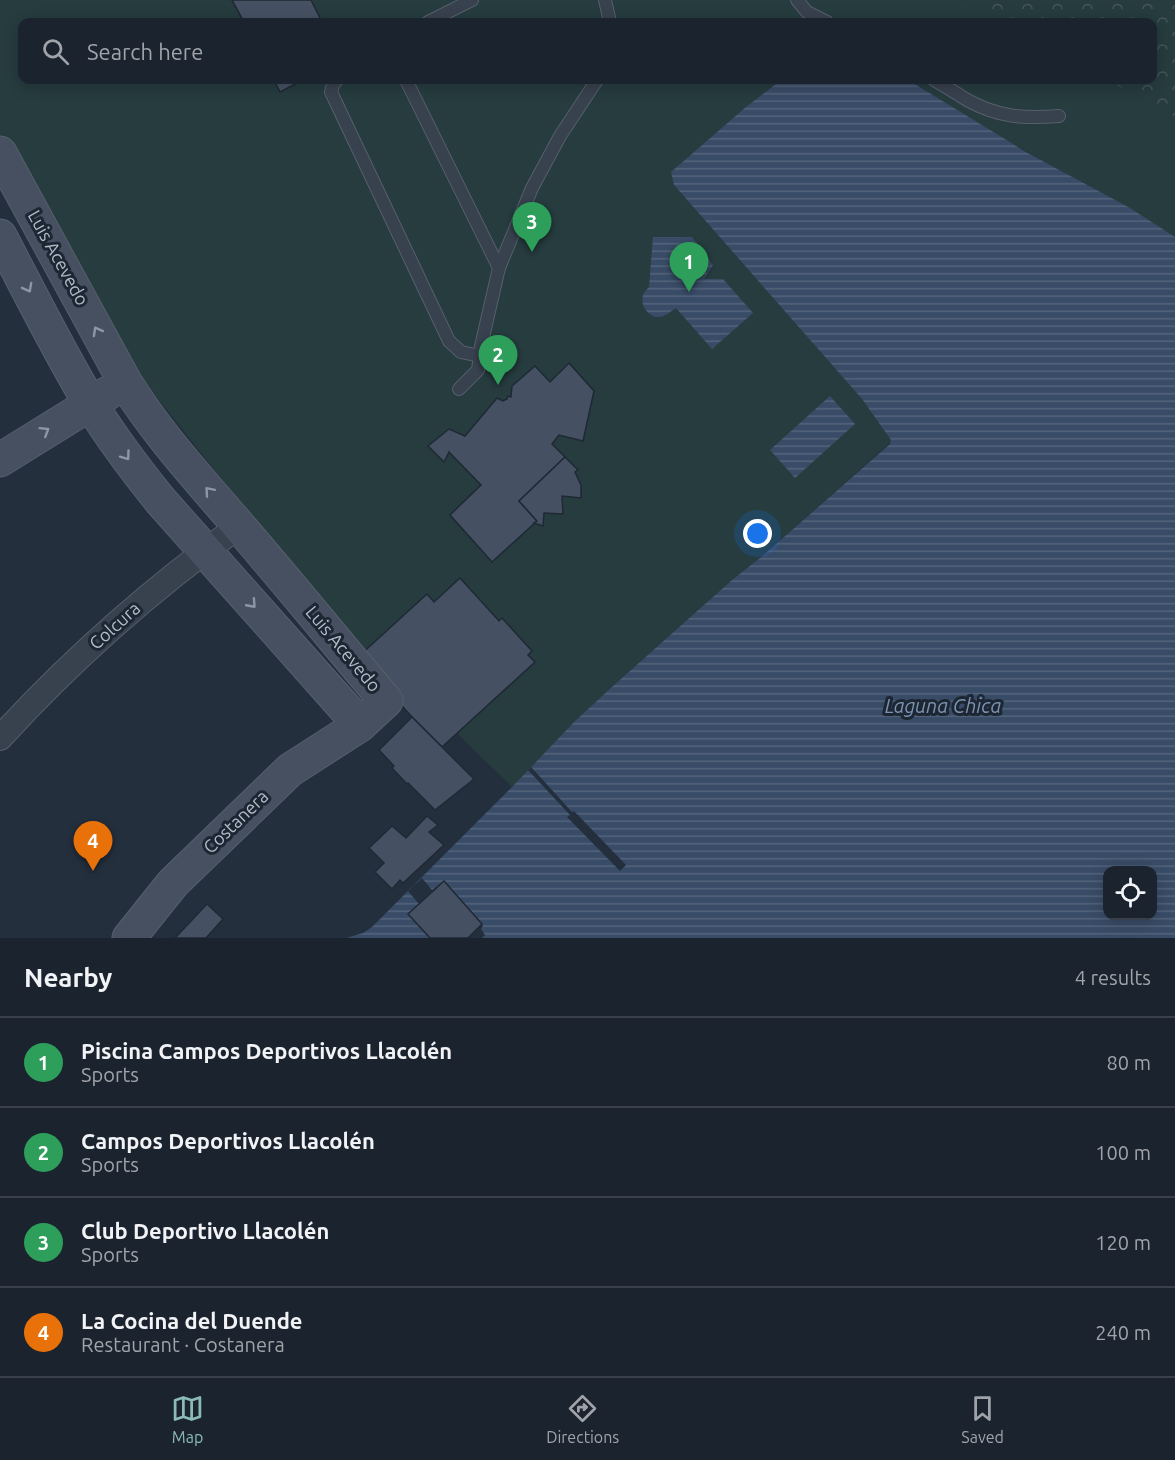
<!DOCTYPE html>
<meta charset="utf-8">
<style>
:root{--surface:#1b232e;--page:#242b36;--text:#f1f3f6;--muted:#a0a4aa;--line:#39404a;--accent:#8bbbb9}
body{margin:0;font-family:Ubuntu,sans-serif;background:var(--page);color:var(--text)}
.controls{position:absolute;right:18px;bottom:18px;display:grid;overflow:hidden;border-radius:12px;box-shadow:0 3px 15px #0003}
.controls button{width:54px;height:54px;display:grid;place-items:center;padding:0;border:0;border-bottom:2px solid var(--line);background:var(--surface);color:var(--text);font:30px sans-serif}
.you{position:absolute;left:758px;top:534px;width:21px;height:21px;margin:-15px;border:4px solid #fff;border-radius:50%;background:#1a73e8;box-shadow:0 0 0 9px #1a73e833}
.badge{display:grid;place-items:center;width:39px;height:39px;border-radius:50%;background:var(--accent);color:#fff;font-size:20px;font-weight:700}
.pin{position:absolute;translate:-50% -50px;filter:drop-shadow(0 2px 3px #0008)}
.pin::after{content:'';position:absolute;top:32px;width:21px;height:18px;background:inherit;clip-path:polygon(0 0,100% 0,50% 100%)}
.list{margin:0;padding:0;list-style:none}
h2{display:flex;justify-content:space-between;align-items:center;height:78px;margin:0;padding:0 24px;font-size:26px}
h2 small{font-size:20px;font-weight:400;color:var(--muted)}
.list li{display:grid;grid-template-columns:39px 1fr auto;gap:18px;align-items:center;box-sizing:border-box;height:90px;padding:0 24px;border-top:2px solid var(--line)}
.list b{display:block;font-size:22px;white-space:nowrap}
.list p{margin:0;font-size:20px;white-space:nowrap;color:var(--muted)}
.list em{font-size:20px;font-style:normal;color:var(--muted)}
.icon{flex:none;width:33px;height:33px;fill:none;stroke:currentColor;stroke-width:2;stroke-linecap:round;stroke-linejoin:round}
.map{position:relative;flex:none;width:1175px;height:938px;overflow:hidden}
.search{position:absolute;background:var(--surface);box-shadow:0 3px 15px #0003;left:18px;right:18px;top:18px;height:66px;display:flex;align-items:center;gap:15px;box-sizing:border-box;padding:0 21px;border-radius:12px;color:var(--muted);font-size:22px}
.sheet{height:438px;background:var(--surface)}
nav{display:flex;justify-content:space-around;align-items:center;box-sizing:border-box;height:84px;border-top:2px solid var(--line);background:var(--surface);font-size:16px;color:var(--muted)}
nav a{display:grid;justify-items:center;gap:3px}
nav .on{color:var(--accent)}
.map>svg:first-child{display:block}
</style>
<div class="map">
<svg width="1175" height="938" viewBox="0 0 1175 938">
<defs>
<pattern id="forest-crowns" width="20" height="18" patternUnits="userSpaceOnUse" patternTransform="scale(1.5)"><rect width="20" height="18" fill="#263c3f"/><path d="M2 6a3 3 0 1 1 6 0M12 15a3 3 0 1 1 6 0" fill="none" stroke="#435659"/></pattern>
<pattern id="water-rules" width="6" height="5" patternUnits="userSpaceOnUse" patternTransform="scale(1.5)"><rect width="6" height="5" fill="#394c67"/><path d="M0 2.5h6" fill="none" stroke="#53647b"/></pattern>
</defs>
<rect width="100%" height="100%" fill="#242f3e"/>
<path fill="url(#forest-crowns)" d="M959,0H1175V118L1104,80H1152V22H1000Z"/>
<g fill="#263c3f">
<path d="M0,0H964L1005,22H22V80H781L746,107L674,185L862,399L891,440V442L760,558L732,580L613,686L575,721L512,787L427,704L358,657L232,492L136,371L0,142Z"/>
<path d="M908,80H1108L1175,117V237C1088,182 993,138 908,80Z"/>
</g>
<g fill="url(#water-rules)" fill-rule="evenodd">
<path d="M781,80H908L1026,152L1130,208L1175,237V938H346L363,933L372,927L512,787L575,721L613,686L732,580L760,558L890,444L891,440L862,399L674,185L671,172L746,107ZM1108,870H1152V916H1108Z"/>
<path d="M653,237H692L713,265L704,279H723L753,313L712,349L676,308C670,312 665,317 658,317C648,317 640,305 643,295C644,292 647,289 649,287Z"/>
<path d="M830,396L855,424L795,478L770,450Z"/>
</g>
<g fill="#242f3e">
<path d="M531,767L572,812L574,811L626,865L620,871L567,817L570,815L528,770Z"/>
<path d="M422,878L432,890L444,881L483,926L481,929L485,935L482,938H430L408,914L419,904L408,891Z"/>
</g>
<g fill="#455162" stroke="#1f2835" stroke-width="1.5">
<path d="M232,0H311L322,22H244Z"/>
<path d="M274,80H303L280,92Z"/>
<path d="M569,363L594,391L583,441L559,435L552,444L565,457L519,501L537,521L492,562L450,515L481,485L449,452L444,462L428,446L449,429L465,436L497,398L503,401L507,399L508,396L511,397L512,386L535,366L550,382Z"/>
<path d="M565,457L578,470L575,472L581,485V498L562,496L563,514L544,513L543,526L534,523L537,521L519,501Z"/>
<path d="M460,578L499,621L502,618L532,651L528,655L535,662L442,747L412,717L358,657L427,594L434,602Z"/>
<path d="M412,717L474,779L435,810L408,783L407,784L392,768L394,766L379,750Z"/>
<path d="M427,816L438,825L429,832L444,845L403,883L400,880L392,889L375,872L384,863L369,848L392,826L406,838Z"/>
<path d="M444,881L482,924L468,938H430L408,914Z"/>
<path d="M207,904L223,919L206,938H175Z"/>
</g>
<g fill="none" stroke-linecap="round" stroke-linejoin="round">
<g stroke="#565f6c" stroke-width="14">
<g id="lane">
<path d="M605,0L610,22"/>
<path d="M797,0L807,12L827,22"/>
<path d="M428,22L472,0"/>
<path d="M337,80L333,85L331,92L449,341L461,352L480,356"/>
<path d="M406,80L499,268"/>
<path d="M934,80C945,86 956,93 967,100C998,117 1024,119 1059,116"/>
<path d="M459,389L478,370L481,346L499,268L532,188L560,136L597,80"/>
</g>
</g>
<g stroke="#565f6c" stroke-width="26">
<path id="street" d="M0,738C72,659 153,588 239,526"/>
</g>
<g stroke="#565f6c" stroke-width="35">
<g id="secondary">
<path d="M0,153L125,382C158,435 199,479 239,526C289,584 337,643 386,701L360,725L290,770L173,883L129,938"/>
<path d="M0,236C29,291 58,350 90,403C111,437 135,469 160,500L360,725"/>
<path d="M0,460L108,393"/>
</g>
</g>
<use href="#lane" stroke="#38414e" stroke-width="12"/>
<use href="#street" stroke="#38414e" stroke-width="24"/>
<use href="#secondary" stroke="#465061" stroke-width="33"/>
</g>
<defs><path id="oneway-chevron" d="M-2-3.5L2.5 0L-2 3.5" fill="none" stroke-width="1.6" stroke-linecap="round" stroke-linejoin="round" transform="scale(1.5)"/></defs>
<g stroke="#8e96a5">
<use href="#oneway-chevron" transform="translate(28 288) rotate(62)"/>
<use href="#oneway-chevron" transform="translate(97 331) rotate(-119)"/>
<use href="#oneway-chevron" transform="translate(45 431) rotate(-32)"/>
<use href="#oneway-chevron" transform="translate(126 456) rotate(54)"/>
<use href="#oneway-chevron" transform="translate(209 491) rotate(-131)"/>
<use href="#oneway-chevron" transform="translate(252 604) rotate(48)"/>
</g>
<g text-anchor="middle" stroke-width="6" stroke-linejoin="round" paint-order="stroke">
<g font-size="18" fill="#b4bcc9" stroke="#1d2633">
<text transform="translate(58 258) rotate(61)" y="6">Luis Acevedo</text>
<text transform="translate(115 626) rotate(-42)" y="6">Colcura</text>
<text transform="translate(343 649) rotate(50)" y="6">Luis Acevedo</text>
<text transform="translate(236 822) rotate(-44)" y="6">Costanera</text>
</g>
<g font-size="20" font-style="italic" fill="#7c92b1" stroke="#1d2633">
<text x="943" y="713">Laguna Chica</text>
</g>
</g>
</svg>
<div class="controls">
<button><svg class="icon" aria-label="locate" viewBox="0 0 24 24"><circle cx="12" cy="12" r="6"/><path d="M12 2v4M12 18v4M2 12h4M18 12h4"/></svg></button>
</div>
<div class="you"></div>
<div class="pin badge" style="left:689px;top:292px;background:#2e9e5b">1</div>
<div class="pin badge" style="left:498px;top:385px;background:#2e9e5b">2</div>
<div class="pin badge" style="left:532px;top:252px;background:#2e9e5b">3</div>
<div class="pin badge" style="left:93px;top:871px;background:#e8710a">4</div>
<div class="search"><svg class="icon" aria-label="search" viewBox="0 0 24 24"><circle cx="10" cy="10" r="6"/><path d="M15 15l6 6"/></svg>Search here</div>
</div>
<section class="sheet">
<h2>Nearby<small>4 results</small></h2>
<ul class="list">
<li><span class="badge" style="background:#2e9e5b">1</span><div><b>Piscina Campos Deportivos Llacolén</b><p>Sports</p></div><em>80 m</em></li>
<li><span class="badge" style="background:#2e9e5b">2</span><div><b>Campos Deportivos Llacolén</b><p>Sports</p></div><em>100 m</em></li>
<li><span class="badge" style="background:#2e9e5b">3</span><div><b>Club Deportivo Llacolén</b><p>Sports</p></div><em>120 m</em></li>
<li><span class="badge" style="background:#e8710a">4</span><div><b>La Cocina del Duende</b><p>Restaurant · Costanera</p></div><em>240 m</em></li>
</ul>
</section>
<nav>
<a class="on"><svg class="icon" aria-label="map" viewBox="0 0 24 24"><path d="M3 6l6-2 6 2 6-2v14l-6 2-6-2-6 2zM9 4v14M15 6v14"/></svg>Map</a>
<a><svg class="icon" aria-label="directions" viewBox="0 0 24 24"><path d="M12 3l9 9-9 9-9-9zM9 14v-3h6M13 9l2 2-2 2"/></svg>Directions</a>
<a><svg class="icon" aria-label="saved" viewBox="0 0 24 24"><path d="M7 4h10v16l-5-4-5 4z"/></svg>Saved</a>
</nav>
